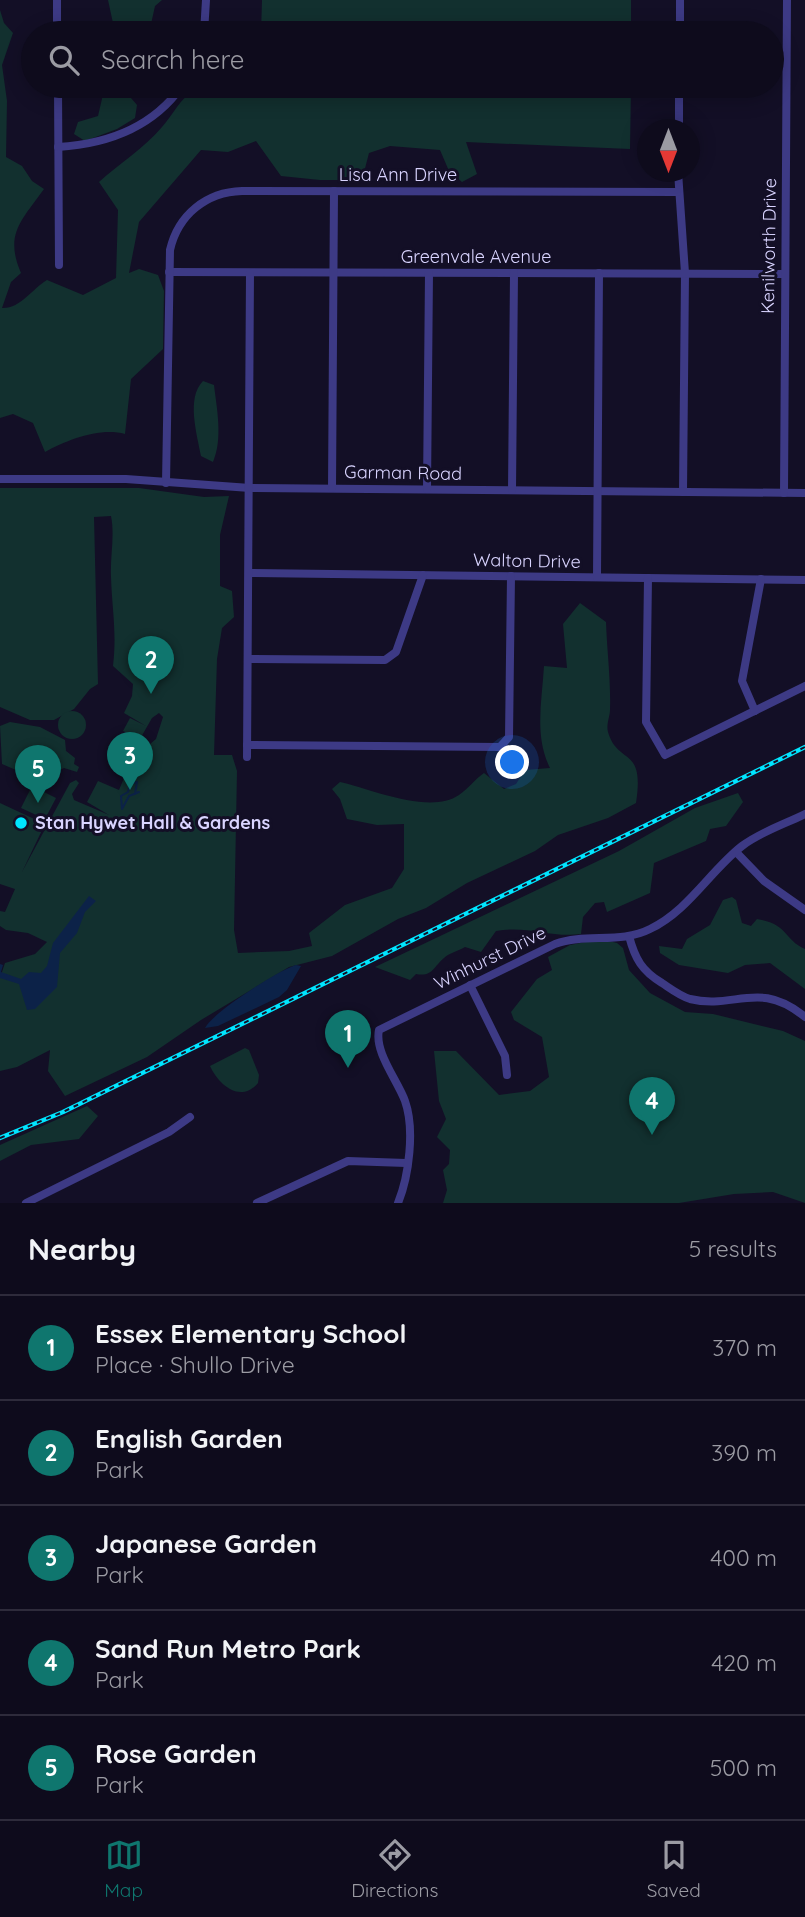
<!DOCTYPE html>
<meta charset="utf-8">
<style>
:root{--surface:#0e0b1c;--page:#171425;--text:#f1f3f6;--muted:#9b9ba3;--line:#2e2b3b;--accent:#0f766e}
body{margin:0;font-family:Quicksand,sans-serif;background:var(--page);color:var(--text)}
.compass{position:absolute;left:637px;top:119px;width:63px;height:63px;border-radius:50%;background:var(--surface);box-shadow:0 4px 18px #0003;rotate:180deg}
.you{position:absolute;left:513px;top:763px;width:24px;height:24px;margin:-18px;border:5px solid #fff;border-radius:50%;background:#1a73e8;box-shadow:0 0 0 10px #1a73e833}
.badge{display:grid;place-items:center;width:46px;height:46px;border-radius:50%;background:var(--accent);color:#fff;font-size:23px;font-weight:700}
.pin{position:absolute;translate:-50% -58px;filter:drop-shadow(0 2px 4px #0008)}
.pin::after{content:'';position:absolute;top:37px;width:24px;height:21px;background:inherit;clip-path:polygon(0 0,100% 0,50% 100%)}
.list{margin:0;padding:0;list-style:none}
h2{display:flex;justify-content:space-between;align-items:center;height:91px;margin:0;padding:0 28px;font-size:30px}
h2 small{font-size:23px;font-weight:400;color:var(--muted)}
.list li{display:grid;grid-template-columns:46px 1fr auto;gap:21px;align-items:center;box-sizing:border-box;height:105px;padding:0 28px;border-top:2px solid var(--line)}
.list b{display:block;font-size:26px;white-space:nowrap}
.list p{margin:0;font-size:23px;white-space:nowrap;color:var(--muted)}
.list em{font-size:23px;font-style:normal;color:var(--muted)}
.icon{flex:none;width:38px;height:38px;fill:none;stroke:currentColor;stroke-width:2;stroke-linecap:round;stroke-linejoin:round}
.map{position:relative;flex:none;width:805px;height:1203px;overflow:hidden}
.search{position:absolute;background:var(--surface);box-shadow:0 4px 18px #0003;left:21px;right:21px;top:21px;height:77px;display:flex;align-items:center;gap:18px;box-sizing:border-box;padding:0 24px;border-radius:38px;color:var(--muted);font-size:26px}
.sheet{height:616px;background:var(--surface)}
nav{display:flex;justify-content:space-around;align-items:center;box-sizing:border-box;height:98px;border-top:2px solid var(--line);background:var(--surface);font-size:19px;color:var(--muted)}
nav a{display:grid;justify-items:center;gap:4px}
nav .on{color:var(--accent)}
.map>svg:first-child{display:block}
</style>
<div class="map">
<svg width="805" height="1203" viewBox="0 0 805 1203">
<rect width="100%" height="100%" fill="#130f26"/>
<g fill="#12302f">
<path d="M108,0H162L155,6L149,33H104L113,23Z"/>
<path d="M262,0H631V33H261Z"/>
<path d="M0,10L4,23L13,33L2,65L7,101L6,157L22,166L32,181L44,189C22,220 4,234 21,273L11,282L2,308C20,309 32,289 47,280L83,295L116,278L118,210L99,182C119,164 144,148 162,127C173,115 180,98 195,90C209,82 224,93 237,86H631L630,149L466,142L477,174L462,182L449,171L440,150L390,146L369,153L362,180H320L281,176L256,141L228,152L201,150L139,222L129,273L139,269L158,275L164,291L163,349L131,379L125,434C100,427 67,440 45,452L33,423L13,414L0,418Z"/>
<path d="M105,86H135L131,98L137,105L135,118L117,129L85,141L74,134L78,122L98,116Z"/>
<path d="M203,381L214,385C217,410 223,439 213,462L201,456C197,434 186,398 203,381Z"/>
<path d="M0,488H139L204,497L229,496L220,535V586L232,591L234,617L222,628L217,659L214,755H232L237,771L234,930L238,953L289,951L312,946L309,933L345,905L392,888L404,869V824L377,825L347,819L340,799L332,789L340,782C371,789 430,815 459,795C468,789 474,780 484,773L504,789L516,784L525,770L550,768C534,736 542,701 544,666L567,668L563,624L580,603L606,622C607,651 611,681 610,710C610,716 606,725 608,732C618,766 645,745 636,803L608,818L558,835L535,851L467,883L426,908L398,919L332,956L289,967L201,1020L147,1057L65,1096L48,1071L50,1050L17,1067L0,1071V978L5,963L35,954L47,942L28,933L6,930L0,926V911L5,912L15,889L0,884V803L45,824L22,872L70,783L76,780L79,783L72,794L74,800L109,815L87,802L98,781L119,790L132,759L156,739L163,717L159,713L152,718L140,739L123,731L130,718L146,726L124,713L132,696L133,684L113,666C117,632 112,609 111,577C110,556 115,536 111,516L94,517L98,684L90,689L74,709L54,720H30L0,707Z"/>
<circle cx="72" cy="725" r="14"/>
<path d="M10,722L40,727L65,740L66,751L75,758L74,764L79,767L77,772L64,768L39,780L2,764L0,726Z"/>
<path d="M32,786L56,798L45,819L21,808Z"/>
<path d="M738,793L743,802L726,826L710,829L706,841L654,863L650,893L607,912L604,902L595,903L583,917L581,934C551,938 527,925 496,931L481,952L465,947C458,951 449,953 444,958C433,967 433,977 416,974L410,980L375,967L619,851L695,808Z"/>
<path d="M732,897L736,900L742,923L751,926L757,919C789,924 783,939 805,949V989L770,963L745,965L728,973L679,965L660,953L659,946L682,949L687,939L710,925L723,900Z"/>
<path d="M601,939L617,943L623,948L629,970L650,993L685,1012L713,1014L783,1031L805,1041V1203L773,1192L734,1194L679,1203H443L447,1190L443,1170L449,1164L450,1150L437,1137L446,1119L439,1101L434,1051H456L499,1095L530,1091L549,1077L542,1037L514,1020L511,1012L537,979L552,970L548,957L570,945Z"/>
<path d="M245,1048L249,1050L259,1075L258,1083C240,1104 218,1084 210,1066Z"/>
<path d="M87,1106L98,1116L79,1139L31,1145L0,1161V1145Z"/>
</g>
<g fill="#0c2248">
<path d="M89,896L96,901L85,912L77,933L60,953L57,987L35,1009L27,1010L19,984L0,978V964L3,965L1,972L21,979L29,972L41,973L47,966L53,943Z"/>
<path d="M296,965L301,966L287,990L279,997L218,1026L205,1028C213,1012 279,970 296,965Z"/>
</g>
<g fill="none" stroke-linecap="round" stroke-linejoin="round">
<path stroke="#0c2248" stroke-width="2" d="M135,794L137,782L130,784L128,792L121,796L122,809L129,796L139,792"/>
<g stroke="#3d3a85" stroke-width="8">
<path d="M57,0V33"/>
<path d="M204,33L206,0"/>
<path d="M680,33V0"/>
<path d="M58,86L59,265"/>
<path d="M679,130V86"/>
<path d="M58,147C107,144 153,127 182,86"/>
<path d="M678,172L685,273L683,492"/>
<path d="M169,272L784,274"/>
<path d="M0,479H126L250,488L805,493"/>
<path d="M166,483L170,250C178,215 206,192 242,191L677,192"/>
<path d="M332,488L334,191"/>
<path d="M427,489L429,273"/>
<path d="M512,490L514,273"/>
<path d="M784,493L787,0"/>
<path d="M249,573L805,580"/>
<path d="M597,577L599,273"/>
<path d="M648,578L646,722L665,755L805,686"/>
<path d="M248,659L385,660L396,652L423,575"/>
<path d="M755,711L742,681L761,579"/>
<path d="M247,745L500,747L509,737L511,576"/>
<path d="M247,757L250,273"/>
<path d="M736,852L764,881L805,910"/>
<path d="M629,936C635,959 642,971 662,983C671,989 680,996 690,999C735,1010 759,979 805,1017"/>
<path d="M470,985L505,1056L507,1075"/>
<path d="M26,1203L169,1132L190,1117"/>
<path d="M257,1203L348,1161L406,1163"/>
<path d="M398,1203C409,1176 415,1129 405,1101C398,1081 374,1052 379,1030L555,944C586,933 621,944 650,929C688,911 710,871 742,846C760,832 785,824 805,814"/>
</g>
<g stroke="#00e5ff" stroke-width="4.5">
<path id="rail" d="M0,1138L63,1112L805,747"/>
</g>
<use href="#rail" stroke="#130f26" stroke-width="2" stroke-dasharray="5" stroke-linecap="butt"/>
</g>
<circle fill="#00e5ff" stroke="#130f26" stroke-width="2.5" cx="21" cy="823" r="7"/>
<g text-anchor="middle" stroke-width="6" stroke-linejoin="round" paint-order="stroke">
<g font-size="18" fill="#d9d4ff" stroke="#130f26">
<text x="398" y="181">Lisa Ann Drive</text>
<text transform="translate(769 246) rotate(-89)" y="6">Kenilworth Drive</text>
<text x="476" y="263">Greenvale Avenue</text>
<text transform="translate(403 473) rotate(1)" y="6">Garman Road</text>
<text transform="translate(527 561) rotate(1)" y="6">Walton Drive</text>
<text transform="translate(490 958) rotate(-26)" y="6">Winhurst Drive</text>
</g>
<g font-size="18" font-weight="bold" fill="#d9d4ff" stroke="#130f26" text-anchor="start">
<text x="35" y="829">Stan Hywet Hall &amp; Gardens</text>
</g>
</g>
</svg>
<svg class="compass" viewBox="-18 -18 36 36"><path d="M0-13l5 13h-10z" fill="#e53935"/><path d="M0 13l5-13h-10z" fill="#9b9ba3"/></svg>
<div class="you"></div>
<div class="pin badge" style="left:348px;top:1068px">1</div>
<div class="pin badge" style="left:151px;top:694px">2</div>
<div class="pin badge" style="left:130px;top:790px">3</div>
<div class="pin badge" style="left:652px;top:1135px">4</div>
<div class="pin badge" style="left:38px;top:803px">5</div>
<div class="search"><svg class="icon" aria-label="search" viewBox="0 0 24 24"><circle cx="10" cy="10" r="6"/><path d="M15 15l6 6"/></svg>Search here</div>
</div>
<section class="sheet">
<h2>Nearby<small>5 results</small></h2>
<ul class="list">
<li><span class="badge">1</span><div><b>Essex Elementary School</b><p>Place · Shullo Drive</p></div><em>370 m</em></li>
<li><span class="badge">2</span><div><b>English Garden</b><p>Park</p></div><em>390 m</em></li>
<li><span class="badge">3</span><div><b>Japanese Garden</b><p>Park</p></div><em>400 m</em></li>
<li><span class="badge">4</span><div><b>Sand Run Metro Park</b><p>Park</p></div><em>420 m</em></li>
<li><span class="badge">5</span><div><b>Rose Garden</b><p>Park</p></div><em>500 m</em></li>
</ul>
</section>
<nav>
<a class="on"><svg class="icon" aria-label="map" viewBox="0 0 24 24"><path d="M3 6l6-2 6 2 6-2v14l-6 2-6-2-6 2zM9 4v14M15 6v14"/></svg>Map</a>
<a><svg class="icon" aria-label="directions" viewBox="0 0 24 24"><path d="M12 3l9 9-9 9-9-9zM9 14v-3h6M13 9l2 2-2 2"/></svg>Directions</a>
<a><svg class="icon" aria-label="saved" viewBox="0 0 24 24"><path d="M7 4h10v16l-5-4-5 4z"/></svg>Saved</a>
</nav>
